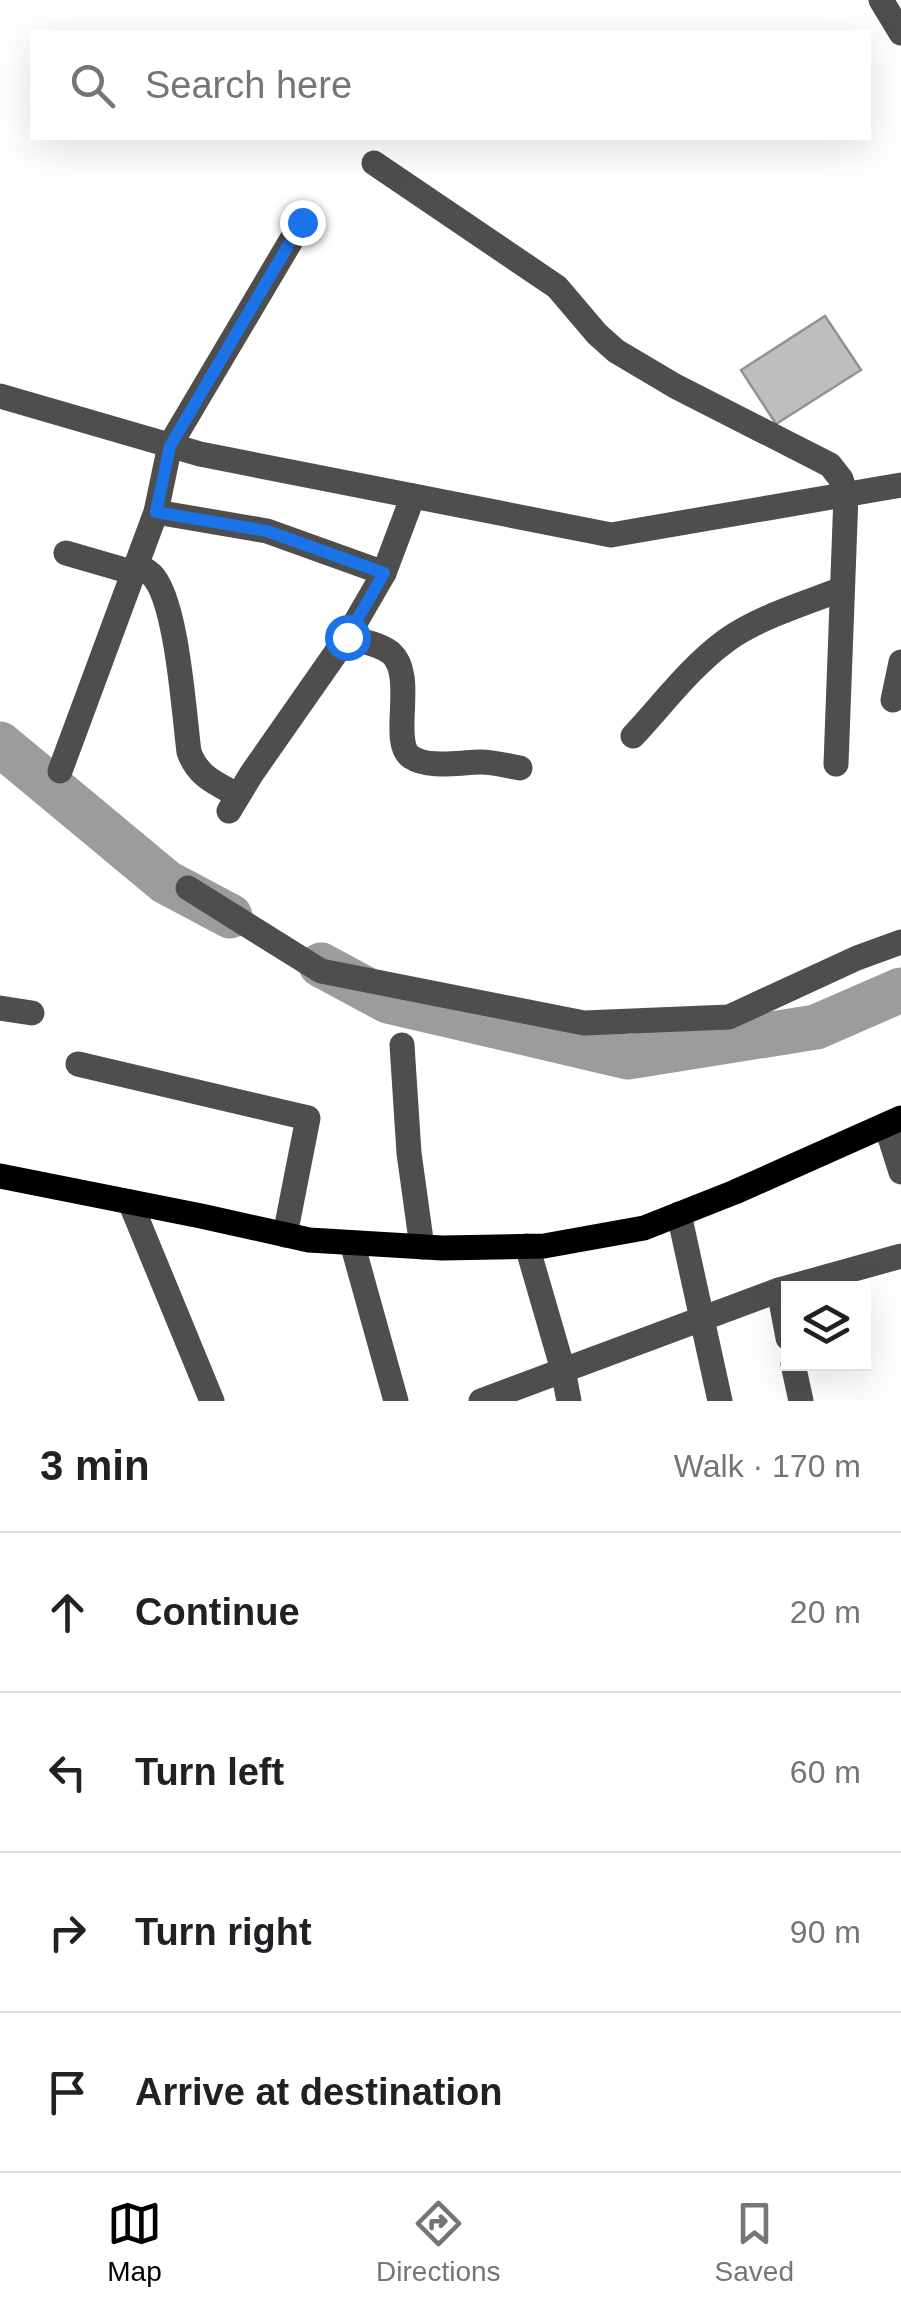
<!DOCTYPE html>
<meta charset="utf-8">
<style>
:root{--surface:#fff;--page:#f2f2f2;--text:#202124;--muted:#757577;--line:#e0e0e0;--accent:#000}
body{margin:0;font-family:Helvetica,sans-serif;background:var(--page);color:var(--text)}
.controls{position:absolute;right:30px;bottom:30px;display:grid;overflow:hidden;border-radius:0px;box-shadow:0 10px 40px #0002}
.controls button{width:90px;height:90px;display:grid;place-items:center;padding:0;border:0;border-bottom:2px solid var(--line);background:var(--surface);color:var(--text);font:50px sans-serif}
.stop{position:absolute;width:30px;height:30px;margin:-22px;border:8px solid #1a73e8;border-radius:50%;background:#fff}
.stop.end{background:#1a73e8;border-color:#fff;box-shadow:0 2px 10px #0008}
.list{margin:0;padding:0;list-style:none}
h2{display:flex;justify-content:space-between;align-items:center;height:130px;margin:0;padding:0 40px;font-size:42px}
h2 small{font-size:32px;font-weight:400;color:var(--muted)}
.list li{display:grid;grid-template-columns:65px 1fr auto;gap:30px;align-items:center;box-sizing:border-box;height:160px;padding:0 40px;border-top:2px solid var(--line)}
.list b{display:block;font-size:38px;white-space:nowrap}
.list em{font-size:32px;font-style:normal;color:var(--muted)}
.icon{flex:none;width:55px;height:55px;fill:none;stroke:currentColor;stroke-width:2;stroke-linecap:round;stroke-linejoin:round}
.map{position:relative;flex:none;width:901px;height:1401px;overflow:hidden}
.search{position:absolute;background:var(--surface);box-shadow:0 10px 40px #0002;left:30px;right:30px;top:30px;height:110px;display:flex;align-items:center;gap:25px;box-sizing:border-box;padding:0 35px;border-radius:0px;color:var(--muted);font-size:38px}
.sheet{height:770px;background:var(--surface)}
nav{display:flex;justify-content:space-around;align-items:center;box-sizing:border-box;height:140px;border-top:2px solid var(--line);background:var(--surface);font-size:28px;color:var(--muted)}
nav a{display:grid;justify-items:center;gap:5px}
nav .on{color:var(--accent)}
.map>svg:first-child{display:block}
</style>
<div class="map">
<svg width="901" height="1401" viewBox="0 0 901 1401">
<rect width="100%" height="100%" fill="#fff"/>
<g fill="none" stroke-linecap="round" stroke-linejoin="round">
<g stroke="#9c9c9c" stroke-width="45">
<path d="M0,744L166,882L230,916"/>
<path d="M321,965L388,1001L628,1057L816,1027L901,990"/>
</g>
</g>
<path fill="#bebebe" stroke="#929292" stroke-width="2.5" d="M825,316L861,370L776,424L741,370Z"/>
<g fill="none" stroke-linecap="round" stroke-linejoin="round">
<g stroke="#4e4e4e" stroke-width="25">
<path d="M881,0L901,33"/>
<path d="M374,163L557,287L597,334L616,351L675,386L830,465L841,479L846,495L836,764"/>
<path d="M0,396L200,454L611,535L901,485"/>
<path d="M156,512L267,531L384,573"/>
<path d="M66,553L135,573"/>
<path d="M137,566C142,568 147,570 151,574C177,598 184,714 189,752C198,777 216,783 237,795"/>
<path d="M347,637C361,641 380,644 391,653C417,676 389,742 411,757C429,769 461,762 481,762C494,762 507,766 520,768"/>
<path d="M893,700L901,662"/>
<path d="M633,736C663,704 691,666 727,640C759,617 806,603 842,589"/>
<path d="M60,771L156,512L170,445L302,222"/>
<path d="M229,811L252,773L347,637L384,573L413,496"/>
<path d="M188,888L321,971L584,1023L729,1017L857,958L901,942"/>
<path d="M0,1008L32,1013"/>
<path d="M402,1045L409,1153L422,1247"/>
<path d="M78,1064L308,1118L285,1235"/>
<path d="M886,1125L901,1172"/>
<path d="M130,1202L212,1401"/>
<path d="M679,1214L720,1401"/>
<path d="M352,1243L396,1401"/>
<path d="M527,1246L563,1370L569,1401"/>
<path d="M779,1290L788,1338"/>
<path d="M793,1364L801,1401"/>
<path d="M481,1401L779,1290L901,1256"/>
</g>
<path stroke="#000" stroke-width="25" d="M0,1176L201,1216L309,1240L442,1248L544,1246L644,1228L735,1192L901,1118"/>
</g>
<g fill="none" stroke-linecap="round" stroke-linejoin="round">
<path stroke="#1a73e8" stroke-width="12" d="M302,222L170,446L156,512L267,531L384,573L347,637"/>
</g>
</svg>
<div class="controls">
<button><svg class="icon" aria-label="layers" viewBox="0 0 24 24"><path d="M12 4l9 5-9 5-9-5zM3 14l9 5 9-5"/></svg></button>
</div>
<div class="stop" style="left:347px;top:637px"></div>
<div class="stop end" style="left:302px;top:222px"></div>
<div class="search"><svg class="icon" aria-label="search" viewBox="0 0 24 24"><circle cx="10" cy="10" r="6"/><path d="M15 15l6 6"/></svg>Search here</div>
</div>
<section class="sheet">
<h2>3 min<small>Walk · 170 m</small></h2>
<ul class="list">
<li><svg class="icon" aria-label="ahead" viewBox="0 0 24 24"><path d="M12 20V5M6 11l6-6 6 6"/></svg><div><b>Continue</b></div><em>20 m</em></li>
<li><svg class="icon" aria-label="left" viewBox="0 0 24 24"><path d="M17 20v-9H6M10 6l-5 5 5 5"/></svg><div><b>Turn left</b></div><em>60 m</em></li>
<li><svg class="icon" aria-label="right" viewBox="0 0 24 24"><path d="M7 20v-9h11M14 6l5 5-5 5"/></svg><div><b>Turn right</b></div><em>90 m</em></li>
<li><svg class="icon" aria-label="arrive" viewBox="0 0 24 24"><path d="M6 21V4h12l-3 4 3 4H6"/></svg><div><b>Arrive at destination</b></div></li>
</ul>
</section>
<nav>
<a class="on"><svg class="icon" aria-label="map" viewBox="0 0 24 24"><path d="M3 6l6-2 6 2 6-2v14l-6 2-6-2-6 2zM9 4v14M15 6v14"/></svg>Map</a>
<a><svg class="icon" aria-label="directions" viewBox="0 0 24 24"><path d="M12 3l9 9-9 9-9-9zM9 14v-3h6M13 9l2 2-2 2"/></svg>Directions</a>
<a><svg class="icon" aria-label="saved" viewBox="0 0 24 24"><path d="M7 4h10v16l-5-4-5 4z"/></svg>Saved</a>
</nav>
